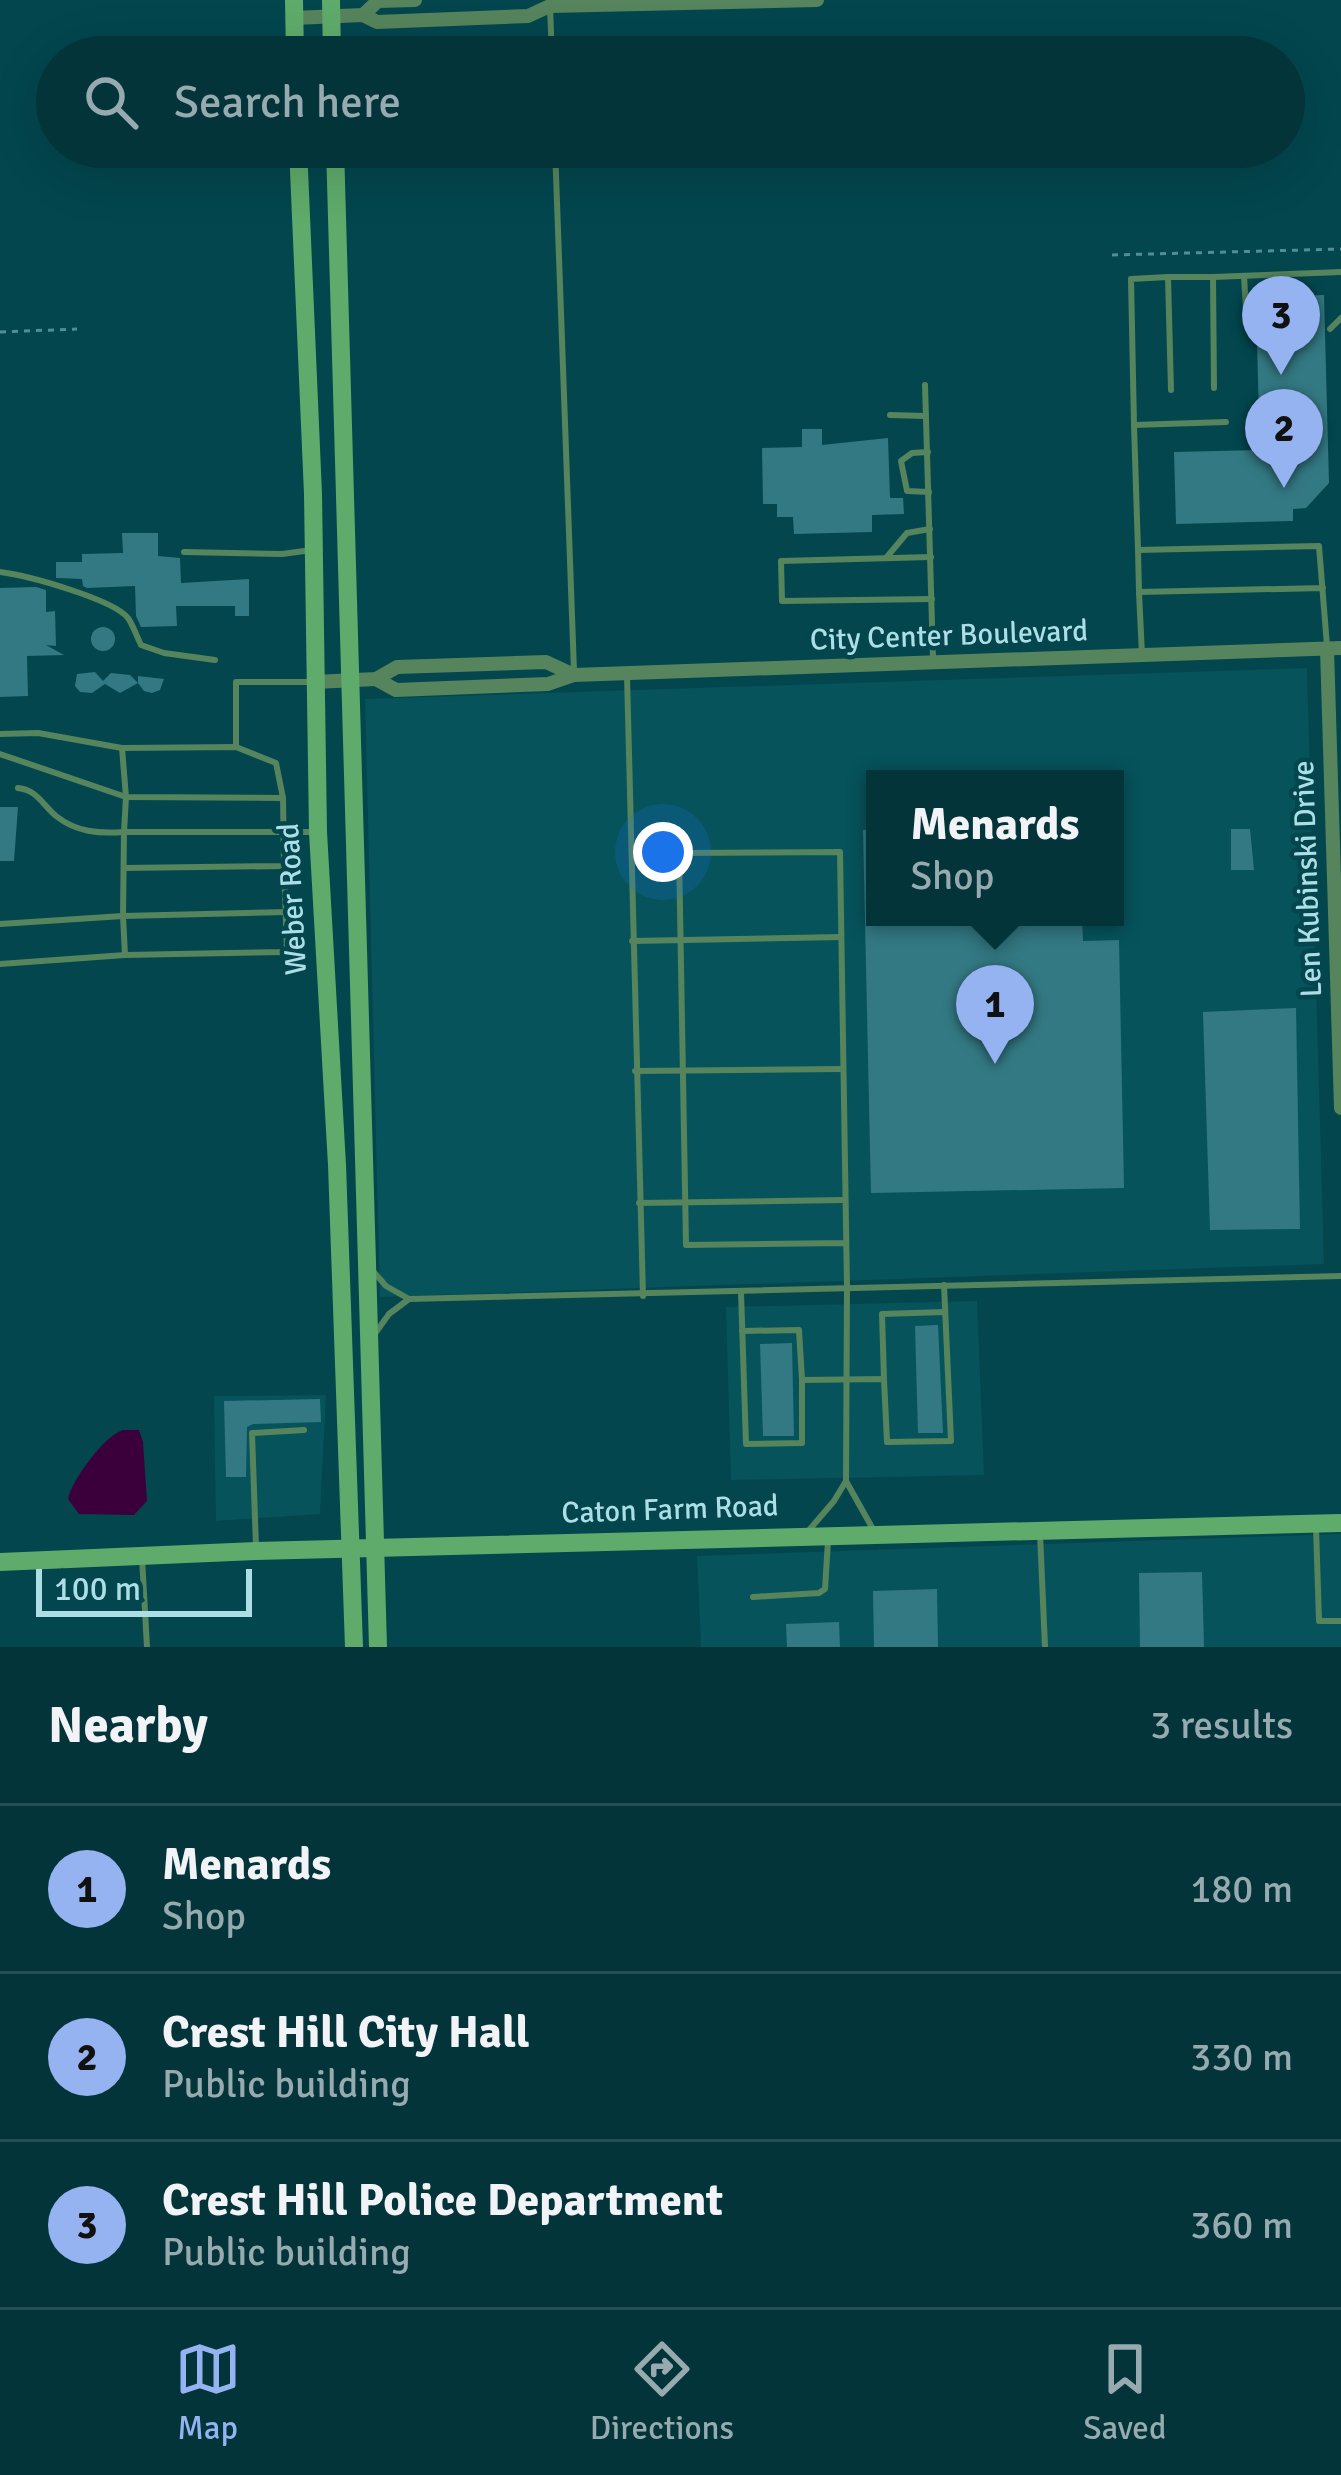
<!DOCTYPE html>
<style>
:root{--surface:#02343a;--page:#0c3c42;--text:#f1f3f6;--muted:#96aaaf;--line:#234f54;--accent:#95b2f1}
body{margin:0;font-family:Signika,sans-serif;background:var(--page);color:var(--text)}
.scale{position:absolute;left:36px;bottom:30px;width:216px;box-sizing:border-box;padding-left:12px;border:6px solid #aedee5;border-top:0;font-size:33px;line-height:42px;white-space:nowrap;color:#aedee5;-webkit-text-stroke:9px #03464e;paint-order:stroke}
.you{position:absolute;left:663px;top:852px;width:42px;height:42px;margin:-30px;border:9px solid #fff;border-radius:50%;background:#1a73e8;box-shadow:0 0 0 18px #1a73e833}
.badge{display:grid;place-items:center;width:78px;height:78px;border-radius:50%;background:var(--accent);color:#111;font-size:39px;font-weight:700}
.pin{position:absolute;translate:-50% -99px;filter:drop-shadow(0 3px 6px #0008)}
.pin::after{content:'';position:absolute;top:63px;width:42px;height:36px;background:inherit;clip-path:polygon(0 0,100% 0,50% 100%)}
.popup{position:absolute;left:866px;top:770px;width:258px;height:156px;box-sizing:border-box;display:grid;place-content:center;border-radius:0px;background:var(--surface);filter:drop-shadow(0 3px 9px #0005);font-size:39px;white-space:nowrap;color:var(--muted)}
.popup b{font-size:45px;color:var(--text)}
.popup::after{content:'';position:absolute;left:50%;top:100%;margin-left:-24px;border:24px solid transparent;border-top-color:var(--surface)}
.list{margin:0;padding:0;list-style:none}
h2{display:flex;justify-content:space-between;align-items:center;height:156px;margin:0;padding:0 48px;font-size:51px}
h2 small{font-size:39px;font-weight:400;color:var(--muted)}
.list li{display:grid;grid-template-columns:78px 1fr auto;gap:36px;align-items:center;box-sizing:border-box;height:168px;padding:0 48px;border-top:3px solid var(--line)}
.list b{display:block;font-size:45px;white-space:nowrap}
.list p{margin:0;font-size:39px;white-space:nowrap;color:var(--muted)}
.list em{font-size:39px;font-style:normal;color:var(--muted)}
.icon{flex:none;width:66px;height:66px;fill:none;stroke:currentColor;stroke-width:2;stroke-linecap:round;stroke-linejoin:round}
.map{position:relative;flex:none;width:1341px;height:1647px;overflow:hidden}
.search{position:absolute;background:var(--surface);box-shadow:0 12px 48px #0002;left:36px;right:36px;top:36px;height:132px;display:flex;align-items:center;gap:30px;box-sizing:border-box;padding:0 42px;border-radius:66px;color:var(--muted);font-size:45px}
.sheet{height:660px;background:var(--surface)}
nav{display:flex;justify-content:space-around;align-items:center;box-sizing:border-box;height:168px;border-top:3px solid var(--line);background:var(--surface);font-size:33px;color:var(--muted)}
nav a{display:grid;justify-items:center;gap:6px}
nav .on{color:var(--accent)}
.map>svg:first-child{display:block}
</style>
<div class="map">
<svg width="1341" height="1647" viewBox="0 0 1341 1647">
<rect width="100%" height="100%" fill="#03464e"/>
<g fill="#06535c" fill-rule="evenodd">
<path d="M1307,668L1324,1264L380,1297L365,699ZM875,779H1115V917H875Z"/>
<path d="M977,1301L984,1475L731,1480L726,1307Z"/>
<path d="M326,1395L320,1514L216,1521L214,1396Z"/>
<path d="M1341,1534V1647H701L697,1556Z"/>
</g>
<path fill="#3b003c" d="M123,1430H139L143,1442L147,1501L134,1515L79,1514L68,1499C71,1481 105,1435 123,1430Z"/>
<g fill="#337983">
<path d="M1324,295L1329,483L1306,508L1293,509V521L1176,524L1174,452L1260,450L1257,344H1263V336L1284,338L1289,331L1284,324L1263,321L1262,297Z"/>
<path d="M802,429H822V445L888,438L890,498H903L904,514L872,515V532L794,534L793,517H777V504H763L762,448L802,447Z"/>
<path d="M122,533H158V556L180,558L181,583L249,579V616H235V606H176L177,626L141,627L136,616L135,586L87,588L83,586L82,579L56,578V562H82V554L123,553Z"/>
<path d="M36,587L46,590V612L55,611L56,646L46,645L64,655L27,656L28,696L0,697V588Z"/>
<circle cx="103" cy="639" r="12"/>
<path d="M95,672L103,681L111,673L130,675L138,683V676L164,679L160,690L152,693L144,691L138,683L120,693L105,684L92,693L80,692L75,686L77,674Z"/>
<path d="M0,807H18L14,861H0Z"/>
<path d="M1231,829H1250L1254,870H1231Z"/>
<path d="M863,830H875V917H1082L1083,941L1119,940L1124,1188L871,1193Z"/>
<path d="M1296,1008L1300,1229L1210,1230L1203,1012Z"/>
<path d="M938,1325L943,1433H918L915,1326Z"/>
<path d="M792,1343L794,1436H763L760,1344Z"/>
<path d="M320,1399L321,1422L253,1424L247,1427L246,1477H226L224,1401Z"/>
<path d="M1202,1572L1204,1647H1140L1139,1573Z"/>
<path d="M937,1589L938,1647H874L873,1591Z"/>
<path d="M839,1622L840,1647H787L786,1624Z"/>
</g>
<g fill="none" stroke-linecap="round" stroke-linejoin="round">
<g stroke="#548e95" stroke-width="3" stroke-dasharray="6 6" stroke-linecap="butt">
<path d="M1112,255L1341,249"/>
<path d="M0,332L77,329"/>
</g>
<g stroke="#56845c" stroke-width="6">
<path d="M550,7L552,57"/>
<path d="M555,147L574,671"/>
<path d="M1244,276L1247,326L1282,331"/>
<path d="M1168,277H1213L1214,388"/>
<path d="M1213,277L1341,272"/>
<path d="M1330,329L1341,318"/>
<path d="M925,385L933,658"/>
<path d="M890,415L926,416"/>
<path d="M1134,425L1131,279L1168,277L1171,390"/>
<path d="M928,452L912,453L901,461L907,491L929,492"/>
<path d="M1138,550L1134,425L1226,422"/>
<path d="M184,552L282,554L312,550"/>
<path d="M931,557L781,561L782,601L932,599"/>
<path d="M886,558L907,533L930,529"/>
<path d="M0,572C26,575 113,599 128,618C133,625 137,637 141,645L164,653L215,660"/>
<path d="M1323,588L1139,592L1138,550L1319,546L1327,646"/>
<path d="M1139,592L1142,655"/>
<path d="M627,676L643,1296"/>
<path d="M0,734L38,733L122,748"/>
<path d="M236,747V682H312"/>
<path d="M0,754L126,797L283,798"/>
<path d="M18,788C37,790 42,804 56,816C76,832 99,834 124,832L126,797L122,748L236,747L276,763L283,798L284,866L124,868"/>
<path d="M287,912L123,916L124,832H316"/>
<path d="M0,924L123,916L125,955L287,952L284,866"/>
<path d="M632,941L841,937"/>
<path d="M0,964L125,955"/>
<path d="M635,1071L842,1069"/>
<path d="M639,1203L844,1200"/>
<path d="M845,1243L686,1245L679,853L840,852L847,1287L846,1481"/>
<path d="M372,1270L386,1286L409,1299L1341,1276"/>
<path d="M741,1292L746,1444L802,1443V1380L884,1379L887,1442L951,1441L944,1285"/>
<path d="M742,1331L799,1330L802,1380"/>
<path d="M374,1335L389,1314L409,1299"/>
<path d="M884,1379L882,1314L945,1312"/>
<path d="M1316,1527L1319,1621H1341"/>
<path d="M810,1529L834,1501L846,1481L874,1531"/>
<path d="M1040,1533L1045,1647"/>
<path d="M256,1547L252,1433L304,1430"/>
<path d="M142,1558L147,1647"/>
<path d="M753,1597L819,1593L825,1589L828,1541"/>
</g>
<g stroke="#56845c" stroke-width="14">
<path d="M363,15L378,1L415,0"/>
<path d="M294,18L363,15L377,22L528,16L550,6L817,0"/>
<path d="M1327,649L1341,1108"/>
<path d="M376,679L396,690L548,684L574,675L1341,648"/>
<path d="M315,682L376,679L397,667L546,662L574,675"/>
</g>
<g stroke="#5fab6b" stroke-width="18">
<path d="M294,0L295,57"/>
<path d="M331,0L332,57"/>
<path d="M298,147L313,494L318,832L337,1165L354,1647"/>
<path d="M335,147L378,1647"/>
<path d="M0,1562L256,1551L1341,1523"/>
</g>
</g>
<g text-anchor="middle" stroke-width="9" stroke-linejoin="round" paint-order="stroke">
<g font-size="30" fill="#aedee5" stroke="#03464e">
<text transform="translate(949 635) rotate(-2)" y="10">City Center Boulevard</text>
<text transform="translate(1307 879) rotate(-92)" y="10">Len Kubinski Drive</text>
<text transform="translate(292 899) rotate(-93)" y="10">Weber Road</text>
<text transform="translate(670 1509) rotate(-2)" y="10">Caton Farm Road</text>
</g>
</g>
</svg>
<div class="scale">100 m</div>
<div class="you"></div>
<div class="pin badge" style="left:995px;top:1064px">1</div>
<div class="popup"><b>Menards</b>Shop</div>
<div class="pin badge" style="left:1284px;top:488px">2</div>
<div class="pin badge" style="left:1281px;top:375px">3</div>
<div class="search"><svg class="icon" aria-label="search" viewBox="0 0 24 24"><circle cx="10" cy="10" r="6"/><path d="M15 15l6 6"/></svg>Search here</div>
</div>
<section class="sheet">
<h2>Nearby<small>3 results</small></h2>
<ul class="list">
<li><span class="badge">1</span><div><b>Menards</b><p>Shop</p></div><em>180 m</em></li>
<li><span class="badge">2</span><div><b>Crest Hill City Hall</b><p>Public building</p></div><em>330 m</em></li>
<li><span class="badge">3</span><div><b>Crest Hill Police Department</b><p>Public building</p></div><em>360 m</em></li>
</ul>
</section>
<nav>
<a class="on"><svg class="icon" aria-label="map" viewBox="0 0 24 24"><path d="M3 6l6-2 6 2 6-2v14l-6 2-6-2-6 2zM9 4v14M15 6v14"/></svg>Map</a>
<a><svg class="icon" aria-label="directions" viewBox="0 0 24 24"><path d="M12 3l9 9-9 9-9-9zM9 14v-3h6M13 9l2 2-2 2"/></svg>Directions</a>
<a><svg class="icon" aria-label="saved" viewBox="0 0 24 24"><path d="M7 4h10v16l-5-4-5 4z"/></svg>Saved</a>
</nav>
